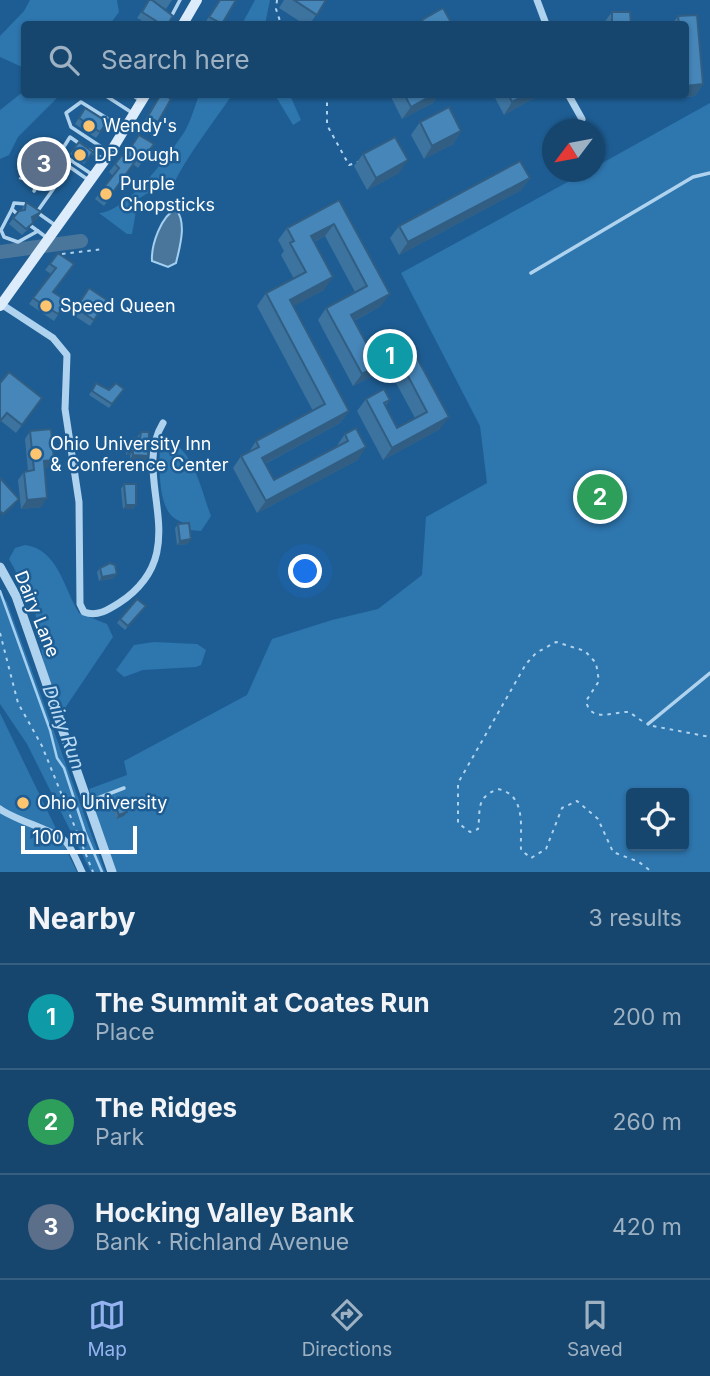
<!DOCTYPE html>
<meta charset="utf-8">
<style>
:root{--surface:#16466e;--page:#1f4d73;--text:#f1f3f6;--muted:#9eb1c2;--line:#355e81;--accent:#95b2f1}
body{margin:0;font-family:Inter,sans-serif;background:var(--page);color:var(--text)}
.controls{position:absolute;right:21px;bottom:21px;display:grid;overflow:hidden;border-radius:7px;box-shadow:0 2px 5px #0004}
.controls button{width:63px;height:63px;display:grid;place-items:center;padding:0;border:0;border-bottom:2px solid var(--line);background:var(--surface);color:var(--text);font:35px sans-serif}
.compass{position:absolute;left:542px;top:119px;width:63px;height:63px;border-radius:50%;background:var(--surface);box-shadow:0 2px 5px #0004;rotate:238deg}
.scale{position:absolute;left:21px;bottom:18px;width:116px;box-sizing:border-box;padding-left:7px;border:4px solid #fff;border-top:0;font-size:19px;line-height:24px;white-space:nowrap;color:#fff;-webkit-text-stroke:5px #1e5d93;paint-order:stroke}
.you{position:absolute;left:306px;top:572px;width:24px;height:24px;margin:-18px;border:5px solid #fff;border-radius:50%;background:#1a73e8;box-shadow:0 0 0 10px #1a73e833}
.badge{display:grid;place-items:center;width:46px;height:46px;border-radius:50%;background:var(--accent);color:#fff;font-size:23px;font-weight:700}
.pin{position:absolute;translate:-50% -50%;border:4px solid #fff;box-shadow:0 2px 7px #0006}
.list{margin:0;padding:0;list-style:none}
h2{display:flex;justify-content:space-between;align-items:center;height:91px;margin:0;padding:0 28px;font-size:30px}
h2 small{font-size:23px;font-weight:400;color:var(--muted)}
.list li{display:grid;grid-template-columns:46px 1fr auto;gap:21px;align-items:center;box-sizing:border-box;height:105px;padding:0 28px;border-top:2px solid var(--line)}
.list b{display:block;font-size:26px;white-space:nowrap}
.list p{margin:0;font-size:23px;white-space:nowrap;color:var(--muted)}
.list em{font-size:23px;font-style:normal;color:var(--muted)}
.icon{flex:none;width:38px;height:38px;fill:none;stroke:currentColor;stroke-width:2;stroke-linecap:round;stroke-linejoin:round}
.map{position:relative;flex:none;width:710px;height:872px;overflow:hidden}
.search{position:absolute;background:var(--surface);box-shadow:0 2px 5px #0004;left:21px;right:21px;top:21px;height:77px;display:flex;align-items:center;gap:18px;box-sizing:border-box;padding:0 24px;border-radius:7px;color:var(--muted);font-size:26px}
.sheet{height:406px;background:var(--surface)}
nav{display:flex;justify-content:space-around;align-items:center;box-sizing:border-box;height:98px;border-top:2px solid var(--line);background:var(--surface);font-size:19px;color:var(--muted)}
nav a{display:grid;justify-items:center;gap:4px}
nav .on{color:var(--accent)}
.map>svg:first-child{display:block}
</style>
<div class="map">
<svg width="710" height="872" viewBox="0 0 710 872">
<rect width="100%" height="100%" fill="#1e5d93"/>
<g fill="#2e76ae" fill-rule="evenodd">
<path d="M30,0H117L119,12L110,24H24V72L22,67L0,57V36L24,11Z"/>
<path d="M255,0H270L265,24H242Z"/>
<path d="M24,91V94L60,95L18,137L9,155L0,159V110Z"/>
<path d="M199,95H232C211,126 187,155 171,189L156,188L138,199L132,234H127L99,213C127,212 170,154 185,131C191,120 195,106 199,95Z"/>
<path d="M275,95H290L301,120L293,125Z"/>
<path d="M710,103V872H114L89,789L127,775L124,761L247,695L272,639L332,620L378,609L422,575L426,517L487,483L480,426L401,273L586,172H594L595,167ZM631,793H684V846H631Z"/>
<path d="M169,441C194,450 202,493 211,516L201,531L190,530C186,521 180,523 173,517C158,505 159,465 160,448Z"/>
<path d="M25,545C58,549 64,589 79,613L107,624L113,637L63,711L44,666L34,605L9,559L15,548Z"/>
<path d="M0,594L7,602L105,872H91L27,744L0,704Z"/>
<path d="M154,642L197,644L206,650L201,665L196,667L143,670L124,677L116,670L134,645Z"/>
<path d="M0,713L77,872H0Z"/>
</g>
<path fill="#4a769b" stroke="#a3cff0" stroke-width="2" d="M176,209C187,223 180,246 176,263L168,267L152,261C151,245 161,216 176,209Z"/>
<g fill="none" stroke-linecap="round" stroke-linejoin="round">
<path stroke="#a3cff0" stroke-width="2.5" d="M0,591L50,730L57,758L64,768L85,832L102,872"/>
<path stroke="#4a769b" stroke-width="14" d="M0,252L81,241"/>
<g stroke="#afd3ee" stroke-width="2" stroke-dasharray="3.5 5" stroke-linecap="butt">
<path d="M277,0L276,9L281,24"/>
<path d="M327,94V125L349,165L358,162"/>
<path d="M573,123L575,126"/>
<path d="M19,178L25,180"/>
<path d="M62,254L103,249"/>
<path d="M0,633L18,703L42,746L93,872"/>
<path d="M642,721L629,712C614,711 591,724 586,701L599,681L596,663L585,651L556,642L536,653L526,664L458,783V823L470,832L478,829C481,809 475,798 498,789C527,795 520,828 521,850L531,858L546,849L562,808L577,801L598,819L613,852L639,862L652,872"/>
<path d="M653,726L710,737"/>
</g>
<g stroke="#afd3ee" stroke-width="3.5">
<path d="M171,17L180,0"/>
<path d="M103,94L134,114"/>
<path d="M131,94L141,101"/>
<path d="M80,144L70,137L60,153L93,175"/>
<path d="M39,145L33,141L24,157C28,172 42,180 54,188L70,167"/>
<path d="M89,150L103,159"/>
<path d="M109,152L71,127L66,113L81,102L124,129"/>
<path d="M54,156L87,179"/>
<path d="M34,191L41,179"/>
<path d="M12,209L1,230L4,237L18,242L38,231"/>
<path d="M37,212L54,188"/>
<path d="M38,213L55,225"/>
<path d="M17,214L12,209L14,203L26,204"/>
<path d="M31,226L46,237"/>
<path d="M531,273L693,177L710,173"/>
<path d="M648,724L710,673"/>
<path d="M90,801L124,788"/>
</g>
<g stroke="#afd3ee" stroke-width="7">
<path d="M537,0L546,24"/>
<path d="M568,94L582,119"/>
<path d="M1,304L53,338L67,355L65,409L79,502L80,604L84,612C97,617 108,610 119,603C198,551 129,479 163,423"/>
<path d="M0,809C17,821 56,831 66,842C73,850 77,862 82,872"/>
</g>
<path stroke="#afd3ee" stroke-width="9" d="M0,567L16,596L112,872"/>
<g stroke="#dcecfa" stroke-width="10">
<path d="M183,24L197,0"/>
<path d="M0,306L110,153L146,94"/>
</g>
</g>
<g fill="#3c739f">
<path d="M149,0H172L166,9L158,4L168,24H147L137,18Z"/>
<path d="M219,0L221,24H207L205,23Z"/>
<path d="M284,0H326L310,24H304L279,8Z"/>
<path d="M612,12L631,24H603Z"/>
<path d="M697,15L703,84L695,96L676,98L675,94H685V24H672L678,16Z"/>
<path d="M112,94H121L118,99Z"/>
<path d="M160,94L158,122L155,126L145,120Z"/>
<path d="M392,94H438L433,103L402,119L391,97Z"/>
<path d="M493,94H537L534,98L504,115Z"/>
<path d="M85,108L107,122L96,138L75,124Z"/>
<path d="M420,122L461,131L453,144L424,159L411,135Z"/>
<path d="M79,142L93,152L84,164L70,154Z"/>
<path d="M37,144L57,154L46,170L29,158Z"/>
<path d="M154,144L138,168L133,164L104,206L95,199L113,176L109,172L122,155L124,156Z"/>
<path d="M552,147V170L546,157Z"/>
<path d="M363,154L399,173L367,190L354,166Z"/>
<path d="M530,178L521,190L399,255L390,238L399,226Z"/>
<path d="M339,200L381,306L354,321L371,352L404,334L440,429L383,460L357,411L366,399L390,400L385,406L397,428L415,418L388,368L353,386L318,320L326,308L355,292L325,236L314,242L324,290L293,306L349,411L340,423L265,464L274,480L336,447L345,434L358,460L257,513L233,468L241,456L249,452L256,441L313,411L257,306L266,293L294,279L281,255L284,251L278,240L287,228Z"/>
<path d="M26,202L41,212L37,219L33,221L28,229L22,235L9,224L19,211H21Z"/>
<path d="M58,253L54,292L67,301L54,321L29,304L51,274L45,270Z"/>
<path d="M89,288L107,300L90,326L72,314Z"/>
<path d="M0,383L42,398L16,433L1,421L0,422Z"/>
<path d="M96,383L109,390L124,389L109,408L89,395Z"/>
<path d="M30,431L48,468H44L42,507L21,509L18,480L24,472L28,471L25,439Z"/>
<path d="M141,432L148,456L145,460L130,459V455H126V447L134,438H137L138,436Z"/>
<path d="M124,484L136,505L133,509H123L121,489Z"/>
<path d="M178,524L188,544L177,545L175,528Z"/>
<path d="M100,568L114,578L99,581L97,572Z"/>
<path d="M143,610L125,630L117,623L120,619Z"/>
<path d="M116,807L127,812L124,816L116,819L113,811Z"/>
</g>
<g fill="#315e82">
<path d="M703,84L695,96L676,98L678,94H685V86Z"/>
<path d="M434,94H438L433,103L402,119L411,107Z"/>
<path d="M527,94H537L534,98L504,115L512,102Z"/>
<path d="M461,131L453,144L424,159L432,146Z"/>
<path d="M408,160L399,173L367,190L376,178Z"/>
<path d="M530,178L521,190L399,255L408,242Z"/>
<path d="M41,212L37,219L28,223L32,217Z"/>
<path d="M334,224L325,236L302,248L311,236Z"/>
<path d="M333,277L324,290L281,313L290,300Z"/>
<path d="M390,294L381,306L342,327L351,315Z"/>
<path d="M397,355L388,368L353,386L362,374Z"/>
<path d="M349,411L340,423L253,470L262,458Z"/>
<path d="M449,417L440,429L383,460L392,448Z"/>
<path d="M366,447L358,460L257,513L266,501Z"/>
<path d="M129,451H133L130,455H126Z"/>
<path d="M133,455L148,456L145,460L130,459Z"/>
<path d="M54,460L48,468L38,469L44,461Z"/>
<path d="M47,498L42,507L21,509L27,500Z"/>
<path d="M19,499L13,507L0,519L3,514Z"/>
<path d="M126,505H136L133,509H123Z"/>
<path d="M191,539L188,544L177,545L180,541Z"/>
<path d="M117,574L114,578L99,581L102,577Z"/>
<path d="M127,812L124,816L116,819L119,815Z"/>
</g>
<g fill="#4686b9" stroke="#315e82" stroke-width="2">
<path d="M149,0H152L173,16L168,24H161L142,12Z"/>
<path d="M220,0H236L222,24L209,17Z"/>
<path d="M294,0H326L317,15Z"/>
<path d="M443,8L452,24H424L422,20Z"/>
<path d="M612,12H630L631,24H612Z"/>
<path d="M697,15L703,84L685,86V24H679L678,16Z"/>
<path d="M161,94H164L171,99L158,122L148,116Z"/>
<path d="M404,94H434L411,107Z"/>
<path d="M508,94H527L512,102Z"/>
<path d="M449,107L461,131L432,146L420,122Z"/>
<path d="M85,108L107,122L100,132L79,118Z"/>
<path d="M139,135L154,144L143,159L139,156L109,198L101,191L119,168L115,164L122,155L124,157Z"/>
<path d="M395,137L408,160L376,178L363,154Z"/>
<path d="M79,142L93,152L87,160L73,150Z"/>
<path d="M37,144L57,154L50,164L33,151Z"/>
<path d="M520,161L530,178L408,242L399,226Z"/>
<path d="M339,200L390,294L351,315L371,352L404,334L449,417L392,448L366,399L384,389L390,400L384,403L397,428L427,412L397,355L362,374L326,308L367,286L334,224L311,236L333,277L290,300L349,411L262,458L274,480L348,441L345,434L356,428L366,447L266,501L241,456L259,447L256,441L325,404L266,293L306,272L290,243L294,241L287,228Z"/>
<path d="M26,202L41,212L32,217L33,223L26,229L13,218L19,211L25,210Z"/>
<path d="M58,253L74,264L53,292L67,301L58,314L33,298L56,268L50,264Z"/>
<path d="M89,288L107,300L94,320L76,308Z"/>
<path d="M9,372L42,398L22,425L7,413L0,421V383Z"/>
<path d="M96,383L109,390L116,383L124,389L112,404L92,391Z"/>
<path d="M51,429L54,460L44,461L47,498L27,500L24,472L34,470L30,431Z"/>
<path d="M141,432H149L148,456L133,455V451H129V443H134V438H140Z"/>
<path d="M0,478L19,499L3,514L0,511Z"/>
<path d="M124,484H136V505H126Z"/>
<path d="M189,523L191,539L180,541L178,524Z"/>
<path d="M110,563L115,565L117,574L102,577L100,568Z"/>
<path d="M137,599L146,606L128,626L120,619Z"/>
<path d="M123,804L127,812L119,815L116,807Z"/>
</g>
<g fill="#fdc46f" stroke="#1e5d93" stroke-width="2.5">
<circle cx="89" cy="126" r="7"/>
<circle cx="80" cy="155" r="7"/>
<circle cx="106" cy="194" r="7"/>
<circle cx="46" cy="306" r="7"/>
<circle cx="36" cy="454" r="7"/>
<circle cx="23" cy="803" r="7"/>
</g>
<g text-anchor="middle" stroke-width="5" stroke-linejoin="round" paint-order="stroke">
<g font-size="18" fill="#fff" stroke="#1e5d93" text-anchor="start">
<text x="103" y="132">Wendy's</text>
<text x="94" y="161">DP Dough</text>
<text x="120" y="190">Purple<tspan x="120" dy="21">Chopsticks</tspan></text>
<text x="60" y="312">Speed Queen</text>
<text x="50" y="450">Ohio University Inn<tspan x="50" dy="21">&amp; Conference Center</tspan></text>
<text x="37" y="809">Ohio University</text>
</g>
<g font-size="18" fill="#fff" stroke="#1e5d93">
<text transform="translate(37 614) rotate(68)" y="6">Dairy Lane</text>
</g>
<g font-size="19" font-style="italic" fill="#bcdcf5" stroke="#1e5d93">
<text transform="translate(64 727) rotate(70)" y="7">Dairy Run</text>
</g>
</g>
</svg>
<div class="controls">
<button><svg class="icon" aria-label="locate" viewBox="0 0 24 24"><circle cx="12" cy="12" r="6"/><path d="M12 2v4M12 18v4M2 12h4M18 12h4"/></svg></button>
</div>
<svg class="compass" viewBox="-18 -18 36 36"><path d="M0-13l5 13h-10z" fill="#e53935"/><path d="M0 13l5-13h-10z" fill="#9eb1c2"/></svg>
<div class="scale">100 m</div>
<div class="you"></div>
<div class="pin badge" style="left:390px;top:356px;background:#0f9aa8">1</div>
<div class="pin badge" style="left:600px;top:497px;background:#2e9e5b">2</div>
<div class="pin badge" style="left:44px;top:164px;background:#5c6f8a">3</div>
<div class="search"><svg class="icon" aria-label="search" viewBox="0 0 24 24"><circle cx="10" cy="10" r="6"/><path d="M15 15l6 6"/></svg>Search here</div>
</div>
<section class="sheet">
<h2>Nearby<small>3 results</small></h2>
<ul class="list">
<li><span class="badge" style="background:#0f9aa8">1</span><div><b>The Summit at Coates Run</b><p>Place</p></div><em>200 m</em></li>
<li><span class="badge" style="background:#2e9e5b">2</span><div><b>The Ridges</b><p>Park</p></div><em>260 m</em></li>
<li><span class="badge" style="background:#5c6f8a">3</span><div><b>Hocking Valley Bank</b><p>Bank · Richland Avenue</p></div><em>420 m</em></li>
</ul>
</section>
<nav>
<a class="on"><svg class="icon" aria-label="map" viewBox="0 0 24 24"><path d="M3 6l6-2 6 2 6-2v14l-6 2-6-2-6 2zM9 4v14M15 6v14"/></svg>Map</a>
<a><svg class="icon" aria-label="directions" viewBox="0 0 24 24"><path d="M12 3l9 9-9 9-9-9zM9 14v-3h6M13 9l2 2-2 2"/></svg>Directions</a>
<a><svg class="icon" aria-label="saved" viewBox="0 0 24 24"><path d="M7 4h10v16l-5-4-5 4z"/></svg>Saved</a>
</nav>
